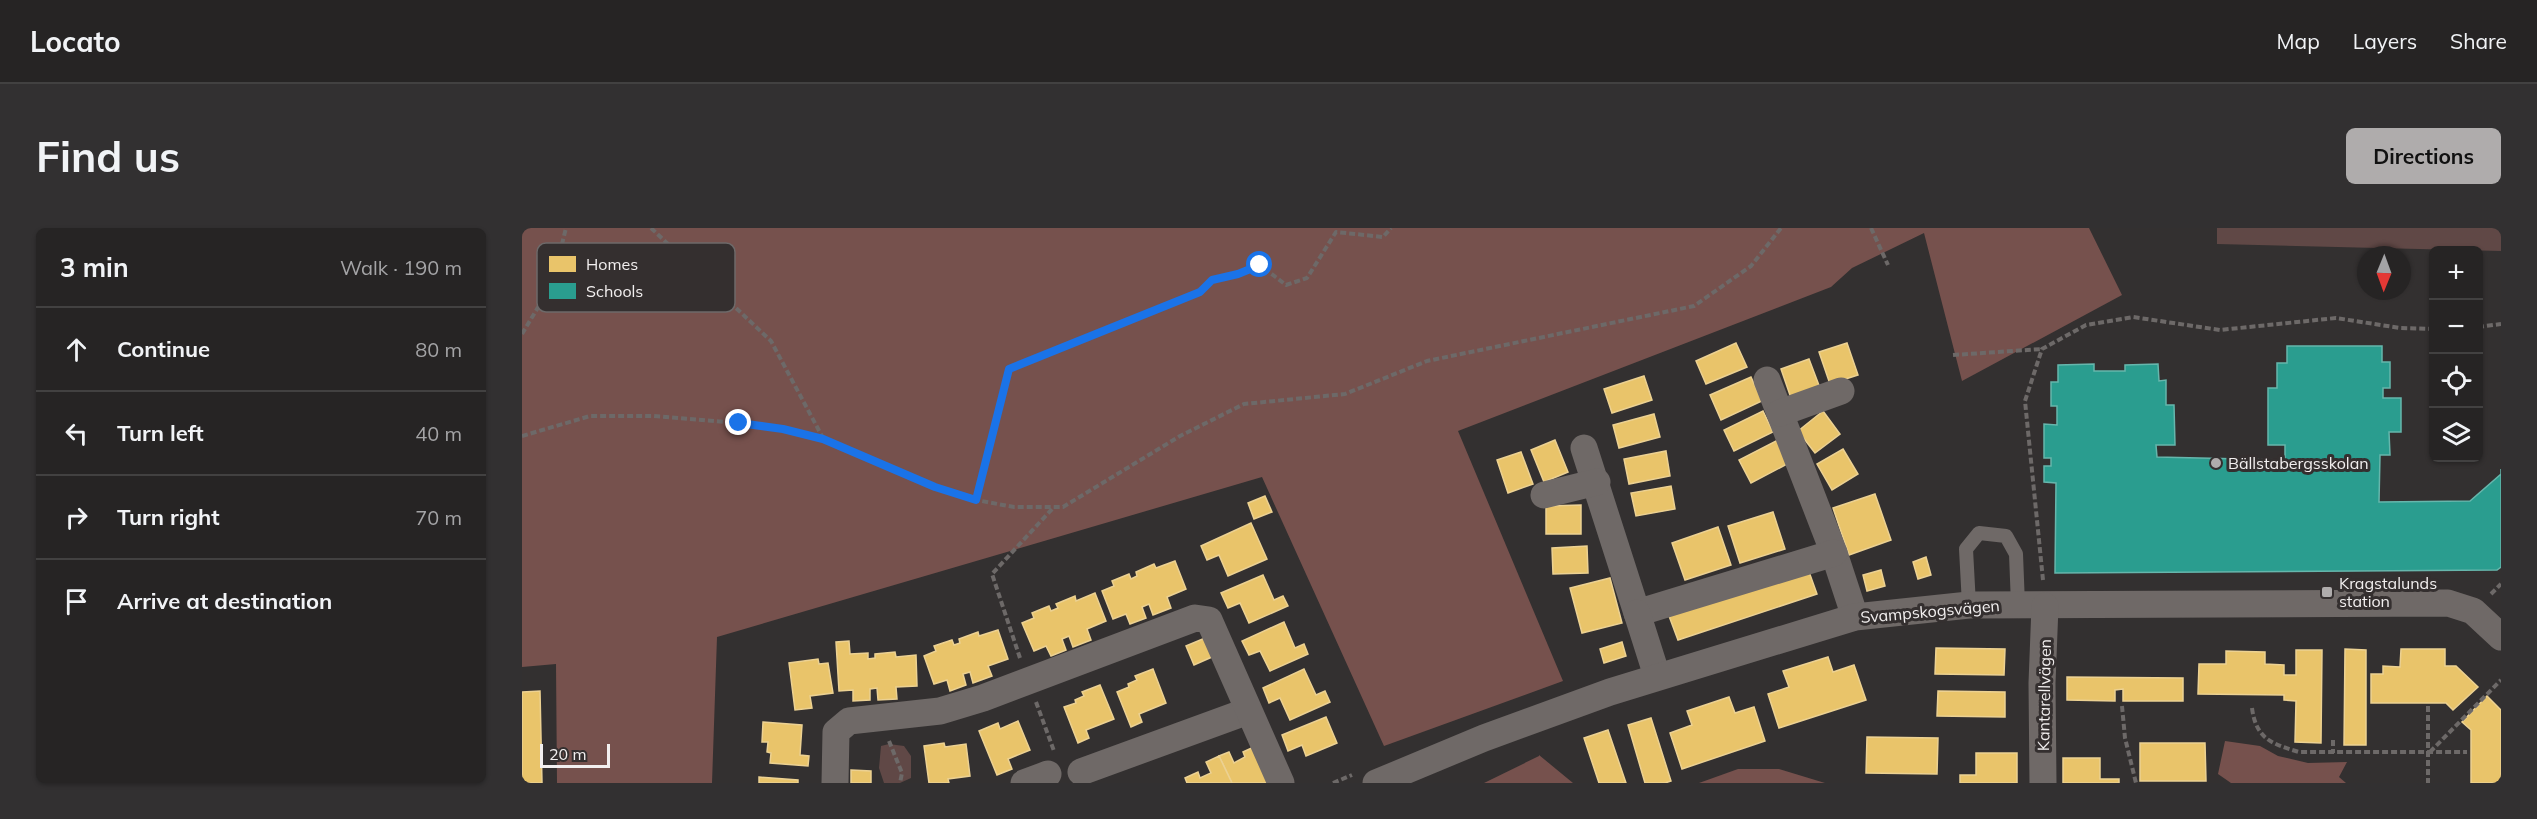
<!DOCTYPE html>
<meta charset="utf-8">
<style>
:root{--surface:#262424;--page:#323031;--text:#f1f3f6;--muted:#a4a4a6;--line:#424141;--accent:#afacac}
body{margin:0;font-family:Mulish,sans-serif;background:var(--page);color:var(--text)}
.controls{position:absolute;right:18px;top:18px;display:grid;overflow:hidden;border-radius:9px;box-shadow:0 2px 4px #0004}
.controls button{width:54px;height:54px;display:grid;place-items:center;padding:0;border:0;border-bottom:2px solid var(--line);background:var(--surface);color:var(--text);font:30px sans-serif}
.compass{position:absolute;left:1835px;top:18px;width:54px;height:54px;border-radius:50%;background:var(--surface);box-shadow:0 2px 4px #0004;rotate:181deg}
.scale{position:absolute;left:18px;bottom:15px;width:70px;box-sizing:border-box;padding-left:6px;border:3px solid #f2efef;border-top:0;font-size:16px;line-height:21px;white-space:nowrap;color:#f2efef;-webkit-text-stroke:4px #342f2f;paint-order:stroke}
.stop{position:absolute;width:18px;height:18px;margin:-14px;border:4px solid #1a73e8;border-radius:50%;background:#fff}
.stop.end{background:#1a73e8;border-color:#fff;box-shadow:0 2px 6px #0008}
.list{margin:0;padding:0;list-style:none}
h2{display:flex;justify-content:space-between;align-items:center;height:78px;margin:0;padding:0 24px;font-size:26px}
h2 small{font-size:20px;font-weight:400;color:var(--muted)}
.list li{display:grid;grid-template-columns:39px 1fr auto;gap:18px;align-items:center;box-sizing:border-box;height:84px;padding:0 24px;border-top:2px solid var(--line)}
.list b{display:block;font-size:22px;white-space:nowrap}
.list em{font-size:20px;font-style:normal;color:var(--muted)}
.icon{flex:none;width:33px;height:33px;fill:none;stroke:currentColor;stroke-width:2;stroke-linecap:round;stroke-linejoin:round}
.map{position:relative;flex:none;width:1979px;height:555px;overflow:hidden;border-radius:9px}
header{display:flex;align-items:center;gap:36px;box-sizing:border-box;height:84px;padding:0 30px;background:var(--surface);border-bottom:2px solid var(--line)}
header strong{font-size:28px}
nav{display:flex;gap:33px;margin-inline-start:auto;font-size:21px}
.intro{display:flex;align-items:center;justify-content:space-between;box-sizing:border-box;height:144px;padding:0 36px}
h1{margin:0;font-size:42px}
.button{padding:15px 27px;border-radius:9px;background:var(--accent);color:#111;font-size:21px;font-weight:700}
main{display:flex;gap:36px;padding:0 36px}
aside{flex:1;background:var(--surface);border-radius:9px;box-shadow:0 2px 4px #0004}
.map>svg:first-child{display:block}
</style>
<header>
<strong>Locato</strong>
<nav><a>Map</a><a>Layers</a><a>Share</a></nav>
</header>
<div class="intro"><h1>Find us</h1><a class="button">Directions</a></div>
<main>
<aside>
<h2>3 min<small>Walk · 190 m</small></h2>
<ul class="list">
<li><svg class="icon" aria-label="ahead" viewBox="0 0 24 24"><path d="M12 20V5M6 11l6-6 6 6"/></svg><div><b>Continue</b></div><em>80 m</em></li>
<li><svg class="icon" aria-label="left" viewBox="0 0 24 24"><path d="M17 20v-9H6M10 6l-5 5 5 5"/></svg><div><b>Turn left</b></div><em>40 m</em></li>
<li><svg class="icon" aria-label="right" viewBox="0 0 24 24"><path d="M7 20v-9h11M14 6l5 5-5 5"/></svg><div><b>Turn right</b></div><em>70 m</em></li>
<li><svg class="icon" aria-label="arrive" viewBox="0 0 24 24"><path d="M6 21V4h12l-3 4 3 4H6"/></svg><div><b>Arrive at destination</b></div></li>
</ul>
</aside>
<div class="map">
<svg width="1979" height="555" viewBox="0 0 1979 555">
<rect width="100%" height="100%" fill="#333030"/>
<g fill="#604846">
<path d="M1695,0H1979V23L1695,16Z"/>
<path d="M367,516L382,518L389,528V550L378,555H362L357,540L359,518Z"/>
</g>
<g fill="#76514d">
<path d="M0,0H1567L1600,67L1440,153L1402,5L1330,40L1309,59L936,203L1041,453L862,518L740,249L195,409L190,555H35L34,436L0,439Z"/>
<path d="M1703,513L1738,518L1756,528L1786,535L1825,534L1817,549L1824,555H1709L1696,546Z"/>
<path d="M1017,527L1051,555H962L1017,528Z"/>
<path d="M1216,541H1257L1303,555H1177Z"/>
</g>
<g fill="#e9c46a" stroke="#ecd192" stroke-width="1.5">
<path d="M1214,115L1225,139L1184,156L1174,133Z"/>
<path d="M1325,115L1336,147L1308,156L1297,124Z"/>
<path d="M1287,131L1298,160L1269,170L1259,141Z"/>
<path d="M1122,148L1130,172L1090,185L1082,161Z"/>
<path d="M1229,149L1240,173L1199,192L1188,167Z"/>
<path d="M1241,183L1251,204L1212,223L1202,202Z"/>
<path d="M1301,183L1318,206L1293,225L1276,203Z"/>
<path d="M1132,186L1138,209L1097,220L1091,197Z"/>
<path d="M1033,212L1046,244L1022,254L1009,222Z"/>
<path d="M1256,212L1267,235L1229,255L1217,232Z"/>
<path d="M1321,221L1336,246L1310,262L1295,236Z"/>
<path d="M1144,223L1148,248L1107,256L1102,231Z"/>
<path d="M999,224L1011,256L986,265L975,232Z"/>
<path d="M1149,258L1153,281L1114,288L1109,265Z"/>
<path d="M1353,266L1369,312L1327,327L1311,280Z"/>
<path d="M743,268L750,284L732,291L726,275Z"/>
<path d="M1059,277V306H1024V278Z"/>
<path d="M1251,284L1263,321L1218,335L1206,298Z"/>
<path d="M729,295L745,331L706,348L697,327L685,332L679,318Z"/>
<path d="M1196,299L1209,337L1163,352L1150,315Z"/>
<path d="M1065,318L1066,345L1031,346L1030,320Z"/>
<path d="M1404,329L1409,347L1396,351L1391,334Z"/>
<path d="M653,333L664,361L645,369L649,380L631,387L627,376L620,379L624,390L608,396L604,386L591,391L580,363L592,358L590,353L607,346L609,351L615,348L614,344L632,336L634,340Z"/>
<path d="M1286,341L1295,366L1156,412L1147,388Z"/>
<path d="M1359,342L1363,358L1345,363L1341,347Z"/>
<path d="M741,347L752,372L761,368L766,378L727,395L718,375L706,380L699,365Z"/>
<path d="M1088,350L1100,395L1060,405L1048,360Z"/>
<path d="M573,365L584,393L565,401L569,412L551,419L547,408L540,411L544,422L529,428L524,418L512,423L500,395L512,390L510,385L527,378L529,383L536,380L534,376L553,368L554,373Z"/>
<path d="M762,394L773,420L782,416L786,426L748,443L738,423L727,427L720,413Z"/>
<path d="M476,402L486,431L466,438L470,448L451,455L448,444L441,446L444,457L428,463L425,452L412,456L402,428L414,423L412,418L430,412L432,417L438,415L437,411L456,404L457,408Z"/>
<path d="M683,410L690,429L672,437L664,418Z"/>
<path d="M327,413L328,426L346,425V431L353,430V426L373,424L374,429L394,427L395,458L374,459L375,471L356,472L355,460L348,461V472L331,473V462L317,463L314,414Z"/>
<path d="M1100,414L1104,428L1082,435L1078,421Z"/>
<path d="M1414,420L1483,421L1482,447L1413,446Z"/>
<path d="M1823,421L1844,422V517H1822Z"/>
<path d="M1879,421H1923V438H1934L1956,459L1931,482L1924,475H1849V446H1861V438L1878,439Z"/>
<path d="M1774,422H1800L1799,515L1773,514L1774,473L1762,472V467L1676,466L1677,436H1704V423L1743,424V436L1762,437V447H1774Z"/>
<path d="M1306,429L1311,444L1332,437L1344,472L1257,500L1246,466L1267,459L1261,443Z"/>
<path d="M296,431L297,436L306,435L311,465L288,468L290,480L273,482L267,435Z"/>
<path d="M631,441L644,475L617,486L620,494L609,499L595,464L607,459L606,456L615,452L613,448Z"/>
<path d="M782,441L794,467L803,463L808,474L768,492L758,470L747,475L741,460Z"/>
<path d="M1545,449L1661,450V473H1601V461L1593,462V473L1545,472Z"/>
<path d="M578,457L592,491L564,502L567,510L556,515L542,479L554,475L553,472L562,468L560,464Z"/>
<path d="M18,463L20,555H0V464Z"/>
<path d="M1416,463L1483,464V489L1415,488Z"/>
<path d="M1965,468L1979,482V555H1949V502L1940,494Z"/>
<path d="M1207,469L1213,485L1232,479L1243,513L1160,541L1148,505L1170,497L1165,483Z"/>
<path d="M804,489L815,515L784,528L780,517L766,523L760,507Z"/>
<path d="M1129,490L1149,553L1143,555H1123L1106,497Z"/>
<path d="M496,493L508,522L486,531L490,541L475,547L457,503L476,495L478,501Z"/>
<path d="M241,494L280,497L278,527L287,528L286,538L248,535L249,525L245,524L246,514H240Z"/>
<path d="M1086,502L1104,555H1077L1062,510Z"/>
<path d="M1345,509L1416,510L1415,546L1344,545Z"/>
<path d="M422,515L423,519L444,516L448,548L426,551L427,555H407L402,518Z"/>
<path d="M1618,515H1683L1684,553H1618Z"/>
<path d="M734,518L754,555H710L697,528L707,524L712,535L723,529L721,524Z"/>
<path d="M1454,525H1495V555H1438V547H1454Z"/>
<path d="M697,528L710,555H665L663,550L676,544L678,550L689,545L684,534Z"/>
<path d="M1541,530H1578V551H1597V555H1541Z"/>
<path d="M329,542L349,543V555H329Z"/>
<path d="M237,549L276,552V555H237Z"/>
</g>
<path fill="#2a9d8f" stroke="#66b6ac" stroke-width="1.5" d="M1765,118H1860V134H1868V160H1861V170H1879V204H1867L1868,227H1858L1857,274L1948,273L1979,246V241V339L1975,342L1533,345L1534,255L1522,254V238H1529V230H1522V196L1535,197V178H1529V154H1536V137L1572,136V143H1603V137L1636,136L1637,153L1644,152V177H1652L1653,217H1634L1635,229L1763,232V217H1746V160H1755V135H1765Z"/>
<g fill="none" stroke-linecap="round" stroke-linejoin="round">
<g stroke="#6d6968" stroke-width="4" stroke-dasharray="6 3" stroke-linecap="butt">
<path d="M129,0L249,113L301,210"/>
<path d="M1349,0L1366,37"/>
<path d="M1956,99L1979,96"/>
<path d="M0,106L30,56L44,0"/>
<path d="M1431,127L1520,121"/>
<path d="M0,208L68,188H131L217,195L261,201L301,211L413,259L454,272L492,279H541L658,208L722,176L823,166L905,133L1172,78L1229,38L1259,0"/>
<path d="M454,272L487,141L678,64L690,52L716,46L738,37L764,57L785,50L814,4L861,9L869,0"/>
<path d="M1521,352L1503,173L1520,121L1564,97L1611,89L1698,102L1814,90L1878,100L1912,101"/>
<path d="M1969,366L1979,356"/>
<path d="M498,430L470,346L531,280"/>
<path d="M514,474L532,523"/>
<path d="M1600,478L1603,510L1614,555"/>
<path d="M1906,478V555"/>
<path d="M1730,480C1734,511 1750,516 1777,524H1945"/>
<path d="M1811,512V525"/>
<path d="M367,513L380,545L378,555"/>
<path d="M1908,524L1979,452"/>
<path d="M811,555L830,547"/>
</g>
<path stroke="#6f6967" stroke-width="14" d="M1447,377L1444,321L1457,305L1484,308L1494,326L1496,377"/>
<g stroke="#6f6967" stroke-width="27">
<path d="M1245,152L1312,325L1333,389"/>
<path d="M1258,185L1319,163"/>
<path d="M1062,220L1115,385L1312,325"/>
<path d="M1022,267L1075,254"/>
<path d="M1115,385L1135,448"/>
<path d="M559,544L726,483"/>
<path d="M313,555L314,504L327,493L418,483L461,470L673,390L687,392L759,555"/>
<path d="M502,555L526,546"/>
<path d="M854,555L962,510L1088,464L1333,389L1447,377L1926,375L1951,383L1979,409"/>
<path d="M1521,555L1520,455L1523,378"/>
</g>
</g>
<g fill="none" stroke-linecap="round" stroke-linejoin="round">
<path stroke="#1a73e8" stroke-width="8" d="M217,195L261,201L301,211L413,259L454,272L487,141L678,64L690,52L716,46L738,37"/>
</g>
<g fill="#afacac" stroke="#342f2f" stroke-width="2">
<circle cx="1694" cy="235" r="6"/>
<rect x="1799" y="358" width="12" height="12" rx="3"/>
</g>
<g text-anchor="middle" stroke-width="6" stroke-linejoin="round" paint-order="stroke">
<g font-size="16" fill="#f2efef" stroke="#342f2f" text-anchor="start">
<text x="1706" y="241">Bällstabergsskolan</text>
<text x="1817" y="361">Kragstalunds<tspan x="1817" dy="18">station</tspan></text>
</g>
<g font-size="16" fill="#f2efef" stroke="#342f2f">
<text transform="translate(1408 383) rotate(-5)" y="6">Svampskogsvägen</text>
<text transform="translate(1522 467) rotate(-89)" y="6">Kantarellvägen</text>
</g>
</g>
<rect x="15" y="15" width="198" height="69" rx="9" fill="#342f2f" stroke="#6d6969" stroke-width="1.5"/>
<rect x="27" y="28" width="27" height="16" fill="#e9c46a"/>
<rect x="27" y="55" width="27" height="16" fill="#2a9d8f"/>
<g font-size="16" fill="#f2efef">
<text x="64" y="42">Homes</text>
<text x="64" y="69">Schools</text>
</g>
</svg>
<div class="controls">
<button>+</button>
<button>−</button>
<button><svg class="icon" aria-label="locate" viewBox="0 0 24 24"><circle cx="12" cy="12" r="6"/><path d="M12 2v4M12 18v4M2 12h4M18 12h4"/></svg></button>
<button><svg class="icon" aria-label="layers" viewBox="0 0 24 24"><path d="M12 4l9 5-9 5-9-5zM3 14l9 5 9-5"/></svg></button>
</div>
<svg class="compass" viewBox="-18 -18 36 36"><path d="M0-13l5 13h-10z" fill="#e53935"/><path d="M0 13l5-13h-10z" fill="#a4a4a6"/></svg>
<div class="scale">20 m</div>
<div class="stop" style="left:738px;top:37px"></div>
<div class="stop end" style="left:217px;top:195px"></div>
</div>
</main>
